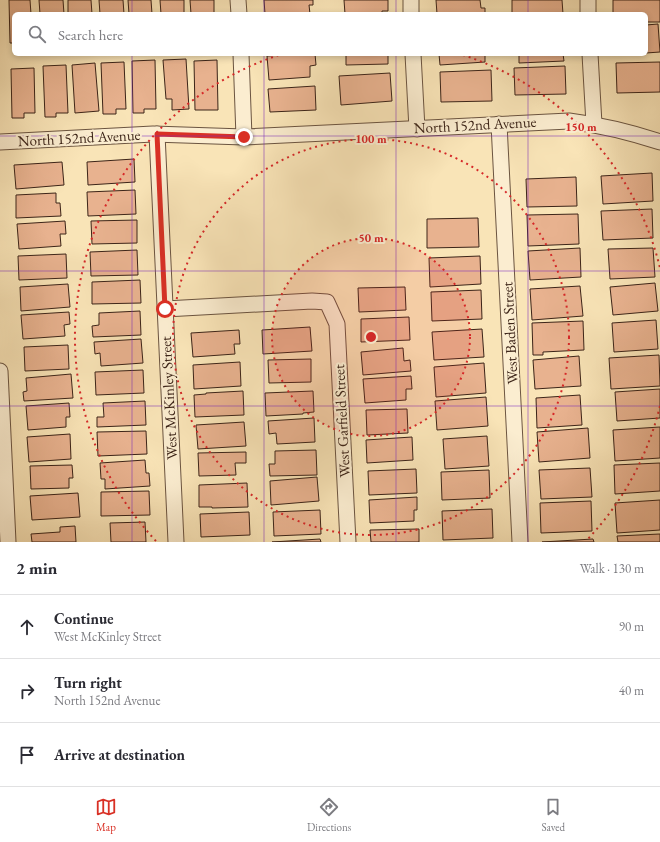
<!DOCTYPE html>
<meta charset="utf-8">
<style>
:root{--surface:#fff;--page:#f2f2f3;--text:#2b2b33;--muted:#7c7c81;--line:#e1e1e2;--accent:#d93025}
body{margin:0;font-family:"EB Garamond",serif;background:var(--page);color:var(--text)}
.stop{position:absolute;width:12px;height:12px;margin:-9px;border:3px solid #d93025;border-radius:50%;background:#fff}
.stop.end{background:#d93025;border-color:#fff;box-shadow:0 1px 4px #0008}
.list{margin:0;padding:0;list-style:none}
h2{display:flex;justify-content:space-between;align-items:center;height:52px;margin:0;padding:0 16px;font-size:17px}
h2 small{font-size:13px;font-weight:400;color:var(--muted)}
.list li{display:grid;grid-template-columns:26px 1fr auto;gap:12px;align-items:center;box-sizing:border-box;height:64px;padding:0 16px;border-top:1px solid var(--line)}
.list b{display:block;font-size:15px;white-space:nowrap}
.list p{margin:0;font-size:13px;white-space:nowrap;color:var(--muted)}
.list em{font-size:13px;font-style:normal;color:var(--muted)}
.icon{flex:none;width:22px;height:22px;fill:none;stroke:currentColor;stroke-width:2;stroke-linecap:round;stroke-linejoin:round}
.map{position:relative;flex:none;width:660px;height:542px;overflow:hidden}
.search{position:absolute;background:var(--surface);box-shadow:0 2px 6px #0003;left:12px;right:12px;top:12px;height:44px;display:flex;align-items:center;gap:10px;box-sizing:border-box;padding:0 14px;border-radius:6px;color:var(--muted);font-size:15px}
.sheet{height:244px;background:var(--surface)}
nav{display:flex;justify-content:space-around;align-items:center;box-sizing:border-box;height:56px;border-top:1px solid var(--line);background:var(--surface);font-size:11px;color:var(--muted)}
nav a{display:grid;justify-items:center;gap:2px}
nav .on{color:var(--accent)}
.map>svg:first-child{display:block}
</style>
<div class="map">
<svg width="660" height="542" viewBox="0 0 660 542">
<rect width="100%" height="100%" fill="#f9e4b7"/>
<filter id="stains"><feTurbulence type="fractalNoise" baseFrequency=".005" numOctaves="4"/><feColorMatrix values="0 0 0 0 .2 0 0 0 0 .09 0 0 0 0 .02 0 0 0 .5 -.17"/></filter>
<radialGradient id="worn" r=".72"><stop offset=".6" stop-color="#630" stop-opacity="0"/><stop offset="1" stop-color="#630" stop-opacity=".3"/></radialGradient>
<g fill="#e8b28f" stroke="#3c2418">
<path d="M9,0H30L31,14H14V43H10Z"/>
<path d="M39,0H63L64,14H40Z"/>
<path d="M68,0H91L92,14H68Z"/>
<path d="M99,0H123L124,14H100Z"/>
<path d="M128,0H151L152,14H129Z"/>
<path d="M160,0H184V14H161Z"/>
<path d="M190,0H214V14H191Z"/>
<path d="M264,0H313V5H309L310,14H265Z"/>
<path d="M344,0H388V11H382V14H345Z"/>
<path d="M436,0H480L481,8H485V14H437Z"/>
<path d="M512,0H562L563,14H512Z"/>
<path d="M613,0H660V22H646V14H613Z"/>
<path d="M658,24L660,52L646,53V25Z"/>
<path d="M295,54H315L316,65L310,66V77L269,80L267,56Z"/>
<path d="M346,54H388V64L346,65Z"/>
<path d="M439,54H485V62L440,65Z"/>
<path d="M519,54H563L564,61L519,63Z"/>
<path d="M186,59L189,109L172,110V99H166L163,60Z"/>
<path d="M155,60L156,109H144V113H133L132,61Z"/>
<path d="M217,60L218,110H195L194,61Z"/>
<path d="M124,62L126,109H116V114H103L101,63Z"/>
<path d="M660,62V92L617,93L616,63Z"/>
<path d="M95,63L99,111L75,113L72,65Z"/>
<path d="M66,65L68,113H56V117H45L43,66Z"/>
<path d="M565,66L566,94L515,95L514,68Z"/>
<path d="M34,68L35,113H24V118H12L11,69Z"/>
<path d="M491,70L492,101L441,102L440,72Z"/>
<path d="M390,73L392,101L341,105L339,76Z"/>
<path d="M315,86L316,110L270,112L268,89Z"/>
<path d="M134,159L135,182L88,185L87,162Z"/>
<path d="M62,162L64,185L16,189L14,165Z"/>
<path d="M652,173L653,201L603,204L601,176Z"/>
<path d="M576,177L577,206L527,207L526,179Z"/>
<path d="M135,190L136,214L88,216L87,192Z"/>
<path d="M56,193V203H60L61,216L16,218V195Z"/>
<path d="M652,209L653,238L603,240L601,211Z"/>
<path d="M578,214L579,244L528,246L527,215Z"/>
<path d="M478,218L479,247L427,248V219Z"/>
<path d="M137,220V243L92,244L91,221Z"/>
<path d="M65,221L66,234H60L61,246L19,249L17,224Z"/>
<path d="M580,248L581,277L530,280L528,251Z"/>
<path d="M653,248L655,277L610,279L608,249Z"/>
<path d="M137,250L138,275L91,276L90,252Z"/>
<path d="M66,254L67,278L19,280L18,256Z"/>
<path d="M480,256L481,284L430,287L429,258Z"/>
<path d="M140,280L141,303L92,304V282Z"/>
<path d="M655,283L658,311L613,315L610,287Z"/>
<path d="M68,284L70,307L21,311L20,287Z"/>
<path d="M580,286L583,316L532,320L530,289Z"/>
<path d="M405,287L406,310L359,312L358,288Z"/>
<path d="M481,290L482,319L432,321L431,292Z"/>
<path d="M140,311L141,335L93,337L92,326L99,325V313Z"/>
<path d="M69,312L70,324L64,325L65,336L23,339L21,315Z"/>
<path d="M409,317L410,340L361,342V319Z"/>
<path d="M656,320L658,349L614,352L612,323Z"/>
<path d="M583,321L584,350L543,352V355H533L532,323Z"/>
<path d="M310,327L312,351L263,354L262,330Z"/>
<path d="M482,329L484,357L434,360L432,332Z"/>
<path d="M239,330L240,344H234L235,354L193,357L191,333Z"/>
<path d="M141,339L143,363L101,366L100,353L95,354L94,342Z"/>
<path d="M68,345L69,369L25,371L24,347Z"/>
<path d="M403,348L404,361L410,360L411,371L363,375L361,352Z"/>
<path d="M659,355L660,386L611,389L609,358Z"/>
<path d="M579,356L581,386L535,389L533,360Z"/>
<path d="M311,359V382L269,383L268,360Z"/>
<path d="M240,362L241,386L194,389L193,365Z"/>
<path d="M484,363L486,393L436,397L434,367Z"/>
<path d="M143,370L144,393L96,395L95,372Z"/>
<path d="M71,374L73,398L24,401L23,392L27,391L26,378Z"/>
<path d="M411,376L412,389H406V400L365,403L363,379Z"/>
<path d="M660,389V418L617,421L615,392Z"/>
<path d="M243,391L244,415L195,417L194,395L206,394V393Z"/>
<path d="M313,391L314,412L303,413V414L266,416L265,393Z"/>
<path d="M580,395L582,425L537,428L536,398Z"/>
<path d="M486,397L488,426L437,430L435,401Z"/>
<path d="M145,401L146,425L97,427V417H104L103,403Z"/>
<path d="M69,403L70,417H66V427L28,430L26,406Z"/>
<path d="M407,409L408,433L367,435L366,410Z"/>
<path d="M314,418L315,442L277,444L276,433L269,434L268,421Z"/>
<path d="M244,422L246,446L198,449L196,425Z"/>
<path d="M660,427V458L615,461L613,430Z"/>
<path d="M588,428L590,458L539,462L537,432Z"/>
<path d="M146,431L147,454L98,456L97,432Z"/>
<path d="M70,434L71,459L29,462L27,437Z"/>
<path d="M487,436L489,466L445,469L443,439Z"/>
<path d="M412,437L413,460L367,463L366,440Z"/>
<path d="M316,450L317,475L270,476L269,464H275V451Z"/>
<path d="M246,452V463H235L236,475L199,476L198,453Z"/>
<path d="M145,460L146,473H149L150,486L105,489V479H101L100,463Z"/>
<path d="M660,463V491L615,494L614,465Z"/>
<path d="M72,465L73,478H69V488L31,489L30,466Z"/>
<path d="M590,468L592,497L541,499L539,470Z"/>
<path d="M416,469L417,493L369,495L368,471Z"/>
<path d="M489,470L490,498L442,500L441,472Z"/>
<path d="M317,477L319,501L271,505L270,481Z"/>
<path d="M247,483L248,507L212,508V507H199V485Z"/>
<path d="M149,491L150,515L101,516V492Z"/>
<path d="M78,493L80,517L32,520L30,496Z"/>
<path d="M417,497V510H414V521L370,523L369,500Z"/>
<path d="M660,500V530L617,533L615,503Z"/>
<path d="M591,501L592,531L541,533L540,503Z"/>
<path d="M492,509L493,538L443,540L442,511Z"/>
<path d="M320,510L321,534L274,536L273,512Z"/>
<path d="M249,512L250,535L201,537L200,514Z"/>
<path d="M145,522L146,542H111L110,523Z"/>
<path d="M75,526L76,542H32L31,534L60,532V527Z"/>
<path d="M419,529V542H371L370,530Z"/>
<path d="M660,534V542H618L617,536Z"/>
<path d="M320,539L321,542H272Z"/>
<path d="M593,539L594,542H542Z"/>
</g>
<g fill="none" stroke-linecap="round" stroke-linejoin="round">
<g stroke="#6b5440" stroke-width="17">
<g id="minor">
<path d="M238,0L239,14"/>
<path d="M411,0V14"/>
<path d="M588,0V14"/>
<path d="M241,54L244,137"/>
<path d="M413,54L417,129"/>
<path d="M590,54L594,124"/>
<path d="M499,124L520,542"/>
<path d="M157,134L176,542"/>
<path d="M0,142L153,134L244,137L569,121C600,125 630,132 660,142"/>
<path d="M165,309L312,301L327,302L337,324L348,542"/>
<path d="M0,371L8,542"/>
</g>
</g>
<use href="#minor" stroke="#fbedd0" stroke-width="15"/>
</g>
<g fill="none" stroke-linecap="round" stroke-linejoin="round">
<path stroke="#d93025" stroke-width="5" d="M165,309L157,134L244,137"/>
</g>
<path fill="none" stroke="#7b2cbf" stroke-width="1" stroke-opacity="0.55" d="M132,0V14M264,0V14M396,0V14M528,0V14M132,54V542M264,54V542M396,54V542M528,54V542M0,136H660M0,271H660M0,406H660"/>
<circle cx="371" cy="337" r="99" fill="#d62828" fill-opacity=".12"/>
<g fill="none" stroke="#d62828" stroke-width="2" stroke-dasharray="2 4">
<circle cx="371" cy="337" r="99"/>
<circle cx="371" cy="337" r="198"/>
<path d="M660 406A297 297 0 0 1 586 541M156 541A297 297 0 0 1 279 55M463 55A297 297 0 0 1 660 268"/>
</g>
<g text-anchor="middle" stroke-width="4" stroke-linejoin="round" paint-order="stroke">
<g font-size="15" fill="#3c2418" stroke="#fbedd0">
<text transform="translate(475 125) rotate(-3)" y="5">North 152nd Avenue</text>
<text transform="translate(79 138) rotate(-3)" y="5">North 152nd Avenue</text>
<text transform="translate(510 333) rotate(-93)" y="5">West Baden Street</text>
<text transform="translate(169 398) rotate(-93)" y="5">West McKinley Street</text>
<text transform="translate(342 421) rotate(-93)" y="5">West Garfield Street</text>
</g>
</g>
<circle cx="371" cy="337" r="6" fill="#d62828" stroke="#fbedd0" stroke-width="2"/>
<g font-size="12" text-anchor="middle" font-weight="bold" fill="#d62828" stroke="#fbedd0" stroke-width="4" stroke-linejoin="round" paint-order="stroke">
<text x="581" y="131">150 m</text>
<text x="371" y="143">100 m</text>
<text x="371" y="242">50 m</text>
</g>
<rect width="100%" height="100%" filter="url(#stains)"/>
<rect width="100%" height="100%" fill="url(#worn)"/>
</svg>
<div class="stop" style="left:165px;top:309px"></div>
<div class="stop end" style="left:244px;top:137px"></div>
<div class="search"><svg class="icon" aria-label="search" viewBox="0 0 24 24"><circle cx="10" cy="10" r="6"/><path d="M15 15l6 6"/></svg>Search here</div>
</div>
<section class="sheet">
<h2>2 min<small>Walk · 130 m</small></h2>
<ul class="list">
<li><svg class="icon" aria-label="ahead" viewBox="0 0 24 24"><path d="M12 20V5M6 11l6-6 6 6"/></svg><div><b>Continue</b><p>West McKinley Street</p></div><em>90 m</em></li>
<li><svg class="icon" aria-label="right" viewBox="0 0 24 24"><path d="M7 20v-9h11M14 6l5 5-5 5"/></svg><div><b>Turn right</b><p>North 152nd Avenue</p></div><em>40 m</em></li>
<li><svg class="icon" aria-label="arrive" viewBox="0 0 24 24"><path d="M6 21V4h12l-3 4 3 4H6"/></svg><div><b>Arrive at destination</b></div></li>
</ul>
</section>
<nav>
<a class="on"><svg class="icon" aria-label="map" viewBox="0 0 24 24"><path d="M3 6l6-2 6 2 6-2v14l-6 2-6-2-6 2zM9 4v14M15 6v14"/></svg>Map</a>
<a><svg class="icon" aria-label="directions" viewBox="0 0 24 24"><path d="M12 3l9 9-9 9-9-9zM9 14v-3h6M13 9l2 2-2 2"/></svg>Directions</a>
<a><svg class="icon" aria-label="saved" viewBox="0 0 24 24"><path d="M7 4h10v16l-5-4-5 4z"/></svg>Saved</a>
</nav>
